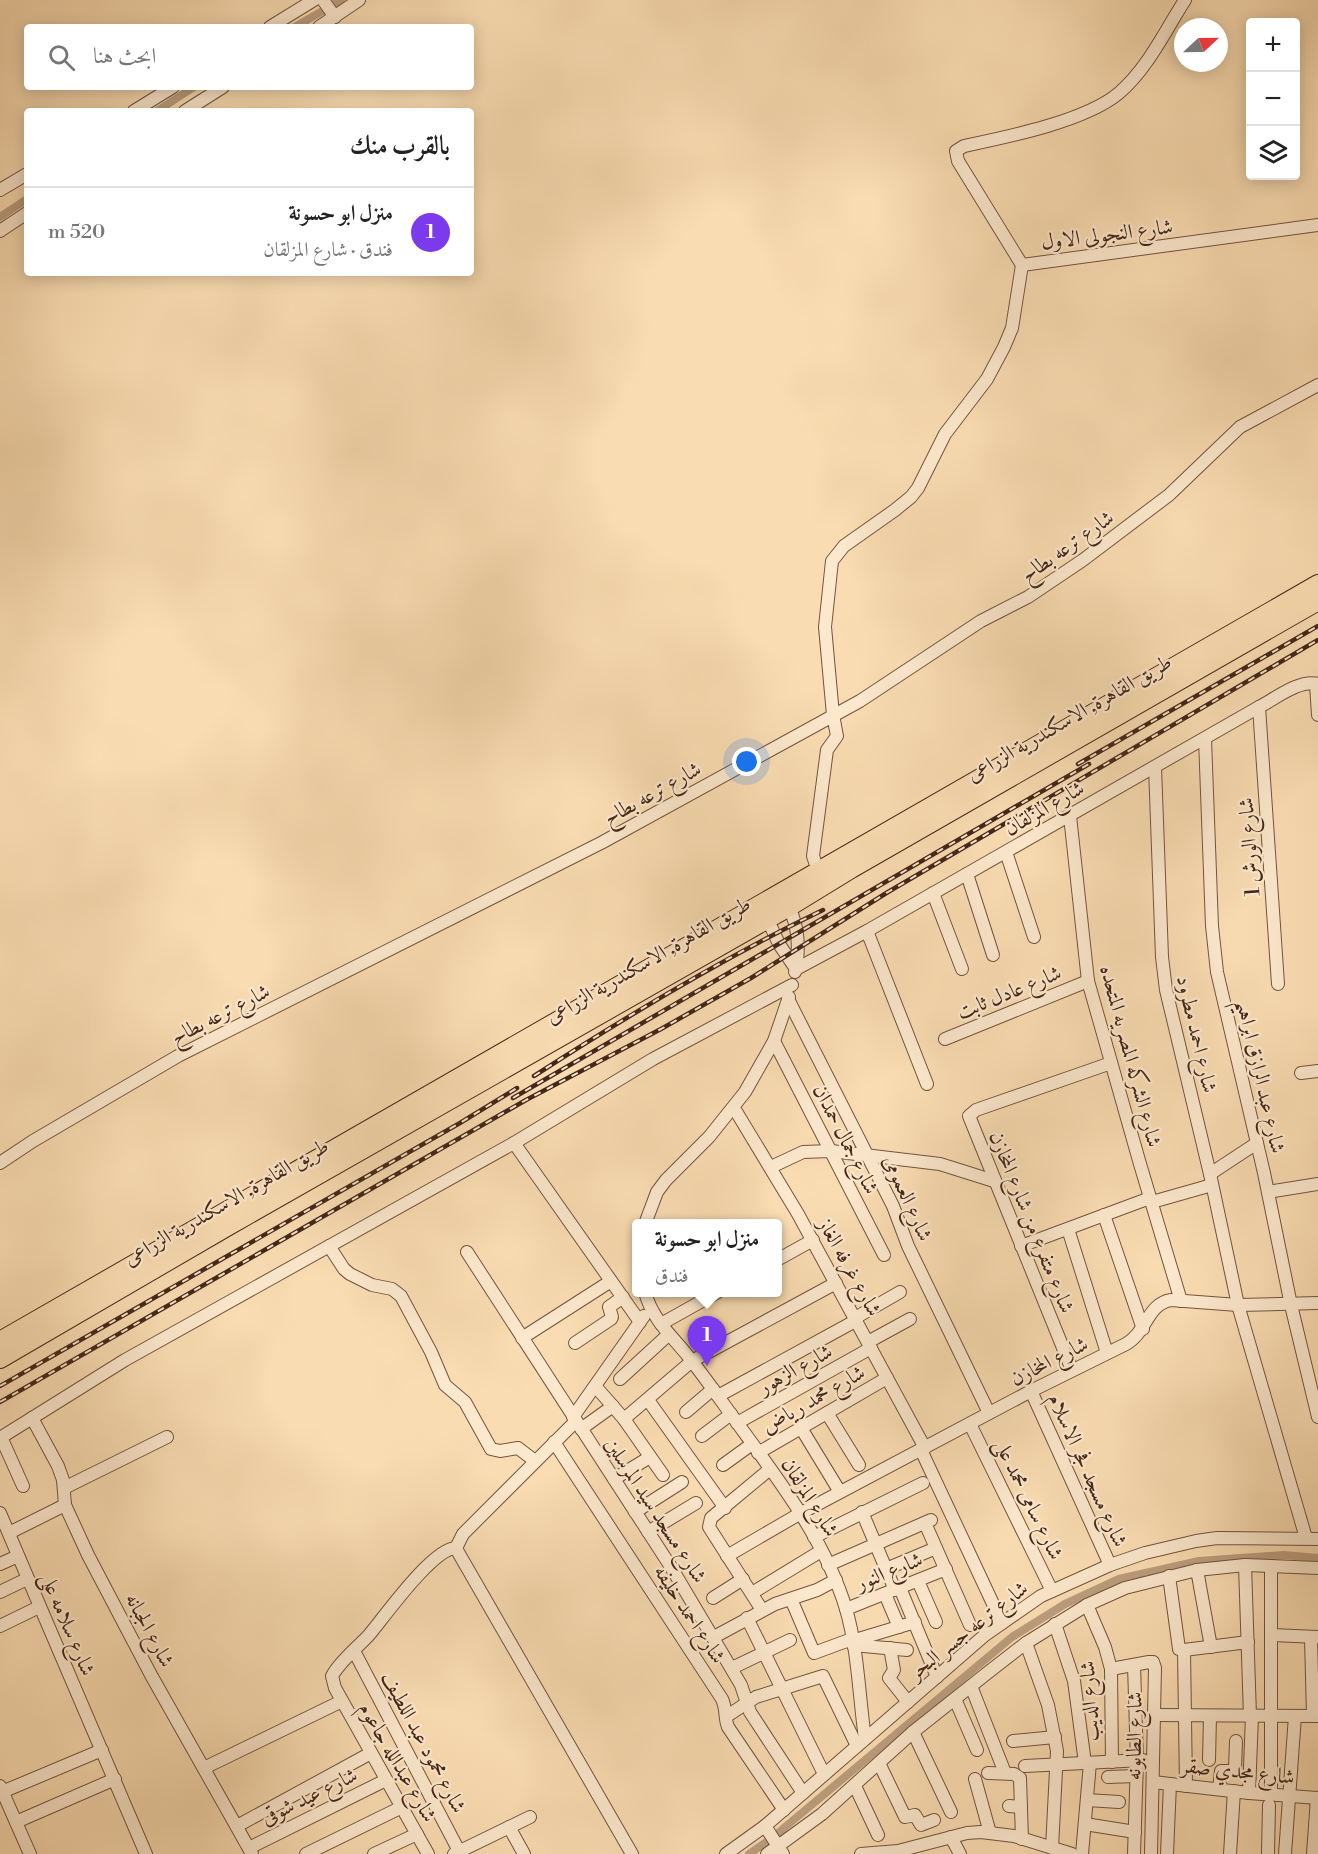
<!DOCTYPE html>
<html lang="ar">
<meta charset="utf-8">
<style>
:root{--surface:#fff;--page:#f6f6f6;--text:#222;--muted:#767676;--line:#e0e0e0;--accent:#7c3aed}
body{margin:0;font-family:"Libre Bodoni",Amiri,serif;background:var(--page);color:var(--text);direction:rtl}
.controls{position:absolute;right:18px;top:18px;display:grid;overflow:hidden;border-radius:6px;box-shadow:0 3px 15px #0003}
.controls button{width:54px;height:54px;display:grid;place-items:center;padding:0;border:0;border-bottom:2px solid var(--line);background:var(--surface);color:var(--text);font:30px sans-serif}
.compass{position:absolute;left:1174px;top:18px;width:54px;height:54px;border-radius:50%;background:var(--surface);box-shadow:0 3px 15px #0003;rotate:68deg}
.you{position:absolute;left:747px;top:762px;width:21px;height:21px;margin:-15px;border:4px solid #fff;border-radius:50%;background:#1a73e8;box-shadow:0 0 0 9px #1a73e833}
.badge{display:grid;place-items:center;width:39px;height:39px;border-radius:50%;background:var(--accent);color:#fff;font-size:20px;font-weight:700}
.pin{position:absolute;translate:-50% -50px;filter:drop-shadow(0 2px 3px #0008)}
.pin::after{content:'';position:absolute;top:32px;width:21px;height:18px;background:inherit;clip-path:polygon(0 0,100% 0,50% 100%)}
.popup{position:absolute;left:632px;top:1219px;width:150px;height:78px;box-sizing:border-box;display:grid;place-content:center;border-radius:6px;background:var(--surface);filter:drop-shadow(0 2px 4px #0005);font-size:20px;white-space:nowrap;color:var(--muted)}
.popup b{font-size:22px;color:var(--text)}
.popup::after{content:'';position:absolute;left:50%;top:100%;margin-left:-12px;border:12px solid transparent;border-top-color:var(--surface)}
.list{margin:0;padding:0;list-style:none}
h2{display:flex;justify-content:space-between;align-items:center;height:78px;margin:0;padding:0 24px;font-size:26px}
h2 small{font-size:20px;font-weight:400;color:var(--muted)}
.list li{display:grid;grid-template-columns:39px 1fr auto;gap:18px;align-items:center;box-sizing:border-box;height:90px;padding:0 24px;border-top:2px solid var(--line)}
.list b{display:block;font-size:22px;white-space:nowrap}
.list p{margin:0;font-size:20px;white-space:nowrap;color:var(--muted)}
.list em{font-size:20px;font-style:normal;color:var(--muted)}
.icon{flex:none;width:33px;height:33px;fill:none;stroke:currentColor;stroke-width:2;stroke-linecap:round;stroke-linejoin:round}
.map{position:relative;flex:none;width:1318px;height:1854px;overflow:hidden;direction:ltr}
.search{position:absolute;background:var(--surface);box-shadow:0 3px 15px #0003;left:24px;top:24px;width:450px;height:66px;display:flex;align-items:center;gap:15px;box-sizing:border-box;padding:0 21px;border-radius:6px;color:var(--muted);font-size:22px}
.panel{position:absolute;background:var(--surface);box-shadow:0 3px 15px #0003;left:24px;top:108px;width:450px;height:168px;border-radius:6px;direction:rtl}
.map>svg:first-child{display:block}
</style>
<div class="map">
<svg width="1318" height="1854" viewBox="0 0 1318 1854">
<rect width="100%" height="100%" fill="#fadcb2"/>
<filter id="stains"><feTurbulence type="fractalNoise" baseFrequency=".00333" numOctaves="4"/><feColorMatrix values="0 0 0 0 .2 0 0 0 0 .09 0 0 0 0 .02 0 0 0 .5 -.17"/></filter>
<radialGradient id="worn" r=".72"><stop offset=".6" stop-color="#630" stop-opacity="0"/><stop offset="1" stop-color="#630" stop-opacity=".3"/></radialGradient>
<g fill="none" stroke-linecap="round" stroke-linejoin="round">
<g stroke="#bc9e7e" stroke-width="8">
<path d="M295,27L341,0"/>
<path d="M157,111L194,87"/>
<path d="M0,217L27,199"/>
<path d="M749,1854L772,1838L1012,1637L1065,1604L1119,1579L1199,1561L1284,1555L1318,1558"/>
</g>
<g stroke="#72543f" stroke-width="14">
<g id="minor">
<path d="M323,0L335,17"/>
<path d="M270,27L314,0"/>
<path d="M319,27L359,0"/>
<path d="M134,111L173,87"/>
<path d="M185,111L223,87"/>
<path d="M0,190L27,174"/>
<path d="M0,231L27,213"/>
<path d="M1022,265L958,161L956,151L964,146C1007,137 1086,121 1119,93C1148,68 1165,31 1185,0"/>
<path d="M1022,265L1318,225"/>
<path d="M1316,684L1318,715"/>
<path d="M1259,707L1278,984"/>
<path d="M1205,739L1212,926L1217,972L1264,1173L1291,1305L1318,1417"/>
<path d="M1155,767L1162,957L1166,990L1210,1174L1238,1305L1306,1538"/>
<path d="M1070,816L1088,981L1140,1164L1181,1301"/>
<path d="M1006,852L1034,937"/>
<path d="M818,871L813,856L827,750L837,736L833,715L825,627L832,561L844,546L895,510L911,497L918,488L945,434L987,379L1004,347L1012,328L1022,265"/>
<path d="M967,874L993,955"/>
<path d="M933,893L962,969"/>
<path d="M789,907C799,928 800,949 795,972"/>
<path d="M767,918L779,944L796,969"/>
<path d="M867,931L927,1084"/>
<path d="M796,969L867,931L1259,707C1275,699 1299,679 1318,684"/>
<path d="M788,999L893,1206L908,1246L989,1413"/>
<path d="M945,1039L1088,981"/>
<path d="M774,1041L884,1255"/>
<path d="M1301,1073L1318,1071"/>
<path d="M734,1108L798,1214L925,1448"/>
<path d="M514,1143L640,1322"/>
<path d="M0,1163L33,1141L178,1056L601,843L860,701L981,621L1028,597L1083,560L1169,495L1240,427L1318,385"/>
<path d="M771,1167L803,1152L831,1151L940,1164L994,1181"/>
<path d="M1210,1174L1257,1143"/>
<path d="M1268,1192L1318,1184"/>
<path d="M1152,1202L1212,1185"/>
<path d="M1104,1215L1143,1329"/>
<path d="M645,1224L657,1192L666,1180L709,1137L745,1092L774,1041L789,997"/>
<path d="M1068,1229L1107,1353"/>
<path d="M329,1246L344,1269L350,1274L372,1285L392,1289L401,1296L431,1352L445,1385L465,1402L491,1449L500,1451L518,1448L535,1461"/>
<path d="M1021,1246L1150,1198"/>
<path d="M467,1252L671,1567L741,1685L750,1712L803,1793"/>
<path d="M777,1260L813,1240"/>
<path d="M645,1292C652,1319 671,1335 688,1356C699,1370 710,1385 720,1399C766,1464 823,1532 846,1609C858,1650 859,1696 865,1739"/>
<path d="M855,1318L900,1292"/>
<path d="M661,1324L718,1292"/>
<path d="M522,1338L611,1281"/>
<path d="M868,1342L910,1319"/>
<path d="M575,1343L611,1319L612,1317L609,1307L623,1297"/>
<path d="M1072,1370L969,1116L976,1110L1111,1063"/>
<path d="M620,1379L668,1335"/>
<path d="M596,1387L624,1419L663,1475"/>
<path d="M1031,1391L1110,1565"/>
<path d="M718,1396L857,1320"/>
<path d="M648,1400L725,1508"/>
<path d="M686,1412L713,1389"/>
<path d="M827,1413L859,1465"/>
<path d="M573,1417L644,1316"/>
<path d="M32,1418L58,1466L63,1480L65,1505L88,1555L151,1675L252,1854"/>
<path d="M624,1419L692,1361L836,1283"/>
<path d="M737,1423L871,1348"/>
<path d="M970,1424L1052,1591"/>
<path d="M801,1428L840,1492"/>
<path d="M581,1429L613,1406"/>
<path d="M702,1436L731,1414"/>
<path d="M1,1437L23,1486"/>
<path d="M0,1438L125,1360L514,1143L653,1059L792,985"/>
<path d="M554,1442L722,1699C727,1710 724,1717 728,1727L784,1810"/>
<path d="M921,1450L1002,1623"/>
<path d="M758,1453L887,1378"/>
<path d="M723,1465L752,1444"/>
<path d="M614,1479L650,1457"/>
<path d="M64,1488L167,1437"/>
<path d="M635,1512L682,1482"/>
<path d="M862,1512L895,1590"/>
<path d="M0,1513L146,1854"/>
<path d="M925,1523L970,1625"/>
<path d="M648,1532L696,1503"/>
<path d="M9,1533L65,1505"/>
<path d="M814,1537L923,1483"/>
<path d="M456,1548L463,1534L576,1421"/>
<path d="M727,1556L801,1513L1031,1391L1126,1344C1147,1332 1147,1304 1171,1300L1238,1305L1318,1303"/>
<path d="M0,1564L18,1556"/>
<path d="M828,1565L931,1520"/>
<path d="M1245,1565L1250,1716"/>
<path d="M886,1569L936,1548"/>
<path d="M1197,1570L1211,1647"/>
<path d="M1169,1576L1179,1649L1184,1650L1248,1642"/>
<path d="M918,1581L936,1622"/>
<path d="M900,1588L937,1677"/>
<path d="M0,1592L27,1579"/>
<path d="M752,1593L821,1551"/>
<path d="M885,1594L899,1627"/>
<path d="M713,1598L743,1579"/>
<path d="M791,1599L814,1653L852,1639"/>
<path d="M1087,1605L1105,1647L1111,1669L1112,1762"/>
<path d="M846,1609L946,1569"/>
<path d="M762,1610L709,1527L711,1518L770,1469"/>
<path d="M747,1618L824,1774"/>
<path d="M1055,1624L1074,1681L1085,1763"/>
<path d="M0,1626L39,1607"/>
<path d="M1272,1635L1318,1637"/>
<path d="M714,1637L775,1604L817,1590L836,1580"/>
<path d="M1311,1637L1313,1716"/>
<path d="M852,1641L915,1622"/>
<path d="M1026,1643L1048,1705L1057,1751L1052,1848"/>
<path d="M853,1645L907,1650"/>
<path d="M890,1648L894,1670L889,1678L908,1702"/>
<path d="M1184,1650L1186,1786"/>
<path d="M354,1651L459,1851"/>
<path d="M732,1668L790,1640"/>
<path d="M1111,1669L1149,1662H1153L1155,1668L1151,1854"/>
<path d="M971,1686L1005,1773"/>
<path d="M955,1699L977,1750"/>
<path d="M1155,1715L1318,1716"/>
<path d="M727,1716L756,1697L823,1676L857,1746"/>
<path d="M913,1732L951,1812"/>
<path d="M1013,1741L1055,1737"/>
<path d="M1209,1760L1210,1716"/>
<path d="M879,1763L905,1817L915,1815L921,1825L934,1820"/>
<path d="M1025,1766L1143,1760"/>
<path d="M204,1768L342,1701"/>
<path d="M988,1773L1014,1774L1020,1778L1022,1839"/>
<path d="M1108,1777L1136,1776"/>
<path d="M975,1779L990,1833"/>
<path d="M1153,1782L1249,1793L1318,1798"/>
<path d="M0,1786L30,1854"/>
<path d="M855,1786L878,1835"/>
<path d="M1219,1789L1221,1771H1233L1235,1769L1236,1741"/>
<path d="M2,1792L102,1750"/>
<path d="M1249,1793L1252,1716"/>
<path d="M1271,1794V1566"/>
<path d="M1087,1800L1119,1802"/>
<path d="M1009,1806L1021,1807"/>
<path d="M16,1822L115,1779"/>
<path d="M1085,1824L1135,1832"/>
<path d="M237,1826L371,1753"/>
<path d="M765,1826L783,1854"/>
<path d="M509,1827L524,1854"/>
<path d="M951,1837L960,1854"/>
<path d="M249,1848L386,1780"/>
<path d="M306,1854L402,1807"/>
<path d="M374,1854L417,1834"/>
<path d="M428,1854L335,1688L332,1676C340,1661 358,1647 369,1635C385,1616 433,1548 456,1548L458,1552L632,1854"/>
<path d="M454,1854L530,1817"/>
<path d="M726,1854L765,1826L985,1635L1041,1596L1110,1565L1145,1553L1196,1541L1217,1538L1318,1539"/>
<path d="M767,1854L822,1814L913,1732L986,1674L1026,1643L1087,1605L1125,1588L1197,1570L1245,1565L1318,1568"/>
<path d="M861,1854L898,1851L967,1833L981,1832L1014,1836L1072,1854"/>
<path d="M1082,1854L1090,1763"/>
<path d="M1134,1854L1137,1761L1134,1665"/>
<path d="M1167,1854L1170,1784"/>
<path d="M1230,1854L1234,1791"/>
<path d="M1268,1854L1269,1805"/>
<path d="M1285,1854L1295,1716"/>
<path d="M1313,1854L1317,1798"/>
</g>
</g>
<g stroke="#442619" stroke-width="20">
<g id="highway">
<path d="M0,1341L1318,584"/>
<path d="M0,1359L225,1228L789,907L851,869L1318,601"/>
</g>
</g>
<use href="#minor" stroke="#fce8cd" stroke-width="12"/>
<use href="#highway" stroke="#fadcb2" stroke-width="18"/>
<g stroke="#442619" stroke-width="4.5">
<g id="rail">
<path d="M1078,764L1318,626"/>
<path d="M534,1076C627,1016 723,958 823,910"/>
<path d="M513,1098L1089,764"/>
<path d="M0,1386L460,1123L517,1088"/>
<path d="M0,1402L526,1100L661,1029L751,978L888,892L1318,640"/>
</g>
</g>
<use href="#rail" stroke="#fce8cd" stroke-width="2" stroke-dasharray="7" stroke-linecap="butt"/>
</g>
<g text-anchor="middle" stroke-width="4.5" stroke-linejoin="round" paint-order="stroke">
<g font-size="21" fill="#442619" stroke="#fce8cd">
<text transform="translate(1107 234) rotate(-7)" y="7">شارع النجولى الاول</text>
<text transform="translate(1067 546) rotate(-35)" y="7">شارع ترعه بطاح</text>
<text transform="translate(1069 718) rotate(-30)" y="7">طريق القاهرة, الاسكندرية الزراعى</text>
<text transform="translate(652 793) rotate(-29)" y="7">شارع ترعه بطاح</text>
<text transform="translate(1044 808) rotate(-30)" y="7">شارع المزلقان</text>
<text transform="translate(1249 847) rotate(-94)" y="7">شارع الورش 1</text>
<text transform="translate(648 960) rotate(-30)" y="7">طريق القاهرة, الاسكندرية الزراعى</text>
<text transform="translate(1009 992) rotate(-22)" y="7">شارع عادل ثابت</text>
<text transform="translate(220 1014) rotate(-27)" y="7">شارع ترعه بطاح</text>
<text transform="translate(1197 1034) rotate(77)" y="7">شارع احمد مطرود</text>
<text transform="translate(1131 1056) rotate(75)" y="7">شارع الشركه المصريه المتحده</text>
<text transform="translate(1261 1076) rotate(77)" y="7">شارع عبد الرازق ابراهيم</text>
<text transform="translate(846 1139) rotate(63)" y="7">شارع جمال حمدان</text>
<text transform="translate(908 1198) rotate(66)" y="7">شارع العمومى</text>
<text transform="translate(226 1202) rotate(-30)" y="7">طريق القاهرة, الاسكندرية الزراعى</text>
<text transform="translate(1032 1222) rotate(68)" y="7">شارع متفرع من شارع المخازن</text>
<text transform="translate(850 1267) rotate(61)" y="7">شارع غرفه الغاز</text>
<text transform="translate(1049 1361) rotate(-27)" y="7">شارع المخازن</text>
<text transform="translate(795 1369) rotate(-29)" y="7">شارع الزهور</text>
<text transform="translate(813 1399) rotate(-30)" y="7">شارع محمد رياض</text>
<text transform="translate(1088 1470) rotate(66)" y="7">شارع مسجد فجر الاسلام</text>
<text transform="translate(810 1497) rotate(58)" y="7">شارع المزلقان</text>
<text transform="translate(1029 1499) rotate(64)" y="7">شارع سامى محمد على</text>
<text transform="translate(656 1510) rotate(57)" y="7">شارع مسجد سيد المرسلين</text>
<text transform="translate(889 1571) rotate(-22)" y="7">شارع النور</text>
<text transform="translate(690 1614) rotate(57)" y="7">شارع احمد خليفه</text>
<text transform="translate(68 1624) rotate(67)" y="7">شارع سلامه على</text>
<text transform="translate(150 1630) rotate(62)" y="7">شارع الجبانه</text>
<text transform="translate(968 1630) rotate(-38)" y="7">شارع ترعه جسر البحر</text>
<text transform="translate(1089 1701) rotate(-93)" y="7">شارع الديب</text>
<text transform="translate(1134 1736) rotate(-89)" y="7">شارع الطابونه</text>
<text transform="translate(424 1742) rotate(62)" y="7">شارع محمود عبد اللطيف</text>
<text transform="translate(398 1762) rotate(60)" y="7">شارع عبدالله جاعوم</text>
<text transform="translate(1238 1771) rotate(6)" y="7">شارع مجدي صقر</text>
<text transform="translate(309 1796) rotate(-26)" y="7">شارع عيد شوقى</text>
</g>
</g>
<rect width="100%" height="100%" filter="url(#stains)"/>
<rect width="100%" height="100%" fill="url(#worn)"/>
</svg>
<div class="controls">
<button>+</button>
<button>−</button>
<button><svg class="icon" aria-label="layers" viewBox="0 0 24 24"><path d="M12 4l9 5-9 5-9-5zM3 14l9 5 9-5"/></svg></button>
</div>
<svg class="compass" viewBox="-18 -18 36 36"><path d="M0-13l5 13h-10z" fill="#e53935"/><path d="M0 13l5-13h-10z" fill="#767676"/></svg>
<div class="you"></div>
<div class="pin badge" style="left:707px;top:1366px">1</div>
<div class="popup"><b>منزل ابو حسونة</b>فندق</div>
<div class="search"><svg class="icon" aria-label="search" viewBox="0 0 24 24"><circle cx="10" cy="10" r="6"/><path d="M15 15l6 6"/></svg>ابحث هنا</div>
<section class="panel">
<h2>بالقرب منك<small></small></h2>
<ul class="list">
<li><span class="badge">1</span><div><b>منزل ابو حسونة</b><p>فندق · شارع المزلقان</p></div><em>520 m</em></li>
</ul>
</section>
</div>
